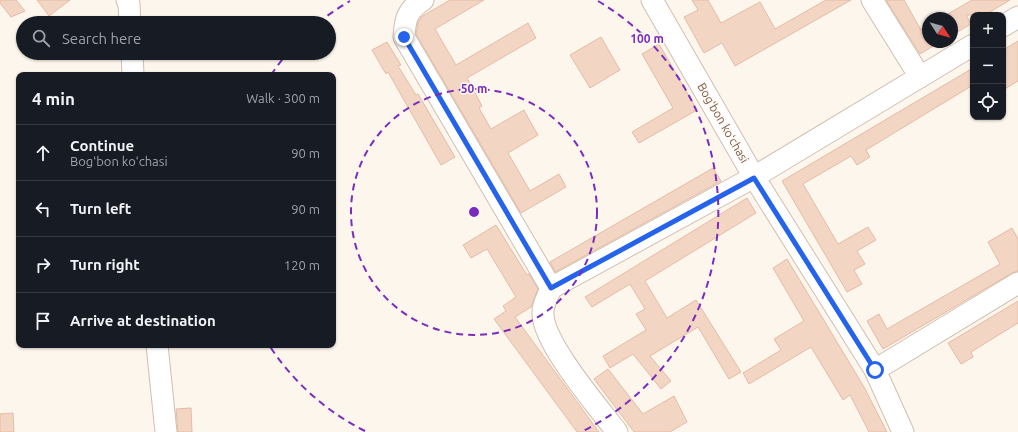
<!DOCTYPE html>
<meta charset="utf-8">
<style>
:root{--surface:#171b24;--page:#20242c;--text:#f1f3f6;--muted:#9ea1a6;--line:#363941}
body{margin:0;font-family:Ubuntu,sans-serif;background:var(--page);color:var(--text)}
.controls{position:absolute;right:12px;top:12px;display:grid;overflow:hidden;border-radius:8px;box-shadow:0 1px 3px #0004}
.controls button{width:36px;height:36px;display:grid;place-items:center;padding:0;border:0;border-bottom:1px solid var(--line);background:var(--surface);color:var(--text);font:20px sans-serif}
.compass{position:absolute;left:922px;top:12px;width:36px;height:36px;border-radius:50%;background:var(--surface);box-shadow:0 1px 3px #0004;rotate:126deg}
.stop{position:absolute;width:12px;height:12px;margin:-9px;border:3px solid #2563eb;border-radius:50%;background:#fff}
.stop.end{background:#2563eb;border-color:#fff;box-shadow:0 1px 4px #0008}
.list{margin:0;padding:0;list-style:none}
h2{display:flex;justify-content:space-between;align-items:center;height:52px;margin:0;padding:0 16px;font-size:17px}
h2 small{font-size:13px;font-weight:400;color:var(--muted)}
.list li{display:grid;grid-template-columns:26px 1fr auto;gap:12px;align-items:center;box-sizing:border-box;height:56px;padding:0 16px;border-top:1px solid var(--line)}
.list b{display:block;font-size:15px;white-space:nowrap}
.list p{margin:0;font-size:13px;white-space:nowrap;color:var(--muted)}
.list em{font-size:13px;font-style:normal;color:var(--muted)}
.icon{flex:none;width:22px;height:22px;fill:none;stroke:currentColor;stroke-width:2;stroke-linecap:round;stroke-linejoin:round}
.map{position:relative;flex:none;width:1018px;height:432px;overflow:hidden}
.search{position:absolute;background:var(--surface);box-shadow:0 1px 3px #0004;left:16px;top:16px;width:320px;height:44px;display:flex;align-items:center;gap:10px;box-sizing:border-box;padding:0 14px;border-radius:22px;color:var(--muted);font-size:15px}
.panel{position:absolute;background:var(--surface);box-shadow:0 1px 3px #0004;left:16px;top:72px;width:320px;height:276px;border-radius:8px}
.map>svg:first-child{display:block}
</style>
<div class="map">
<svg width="1018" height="432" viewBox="0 0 1018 432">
<rect width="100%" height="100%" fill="#fdf6ec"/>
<g fill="#f3d5c3" stroke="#e6bba3">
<path d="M0,0H16L25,11L11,17L0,3Z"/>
<path d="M37,0H70L49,16Z"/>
<path d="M450,0H484L435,29L456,65L528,23L536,38L467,78L482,106L479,108L491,129L524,110L531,123L538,135L508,153L530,191L559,174L566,187L521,213L416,34L418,23L421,17Z"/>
<path d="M692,0H708L721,23L760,2L775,29L826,0H851L735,66L722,43L704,53L684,17L698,10Z"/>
<path d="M886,0H904L921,30L928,26V42H940L920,54Z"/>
<path d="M972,0H1010L985,15H966L971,24L952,35V18H941Z"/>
<path d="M601,37L620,70L590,88L570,55Z"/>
<path d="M1018,41V81L1003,90V50Z"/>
<path d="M387,42L401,65L398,66L416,95L418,94L455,157L441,165L388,72L386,74L372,50Z"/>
<path d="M659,44L697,110L639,143L632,132L673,108L642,54Z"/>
<path d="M973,68V85L866,150L870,157L857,165L851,156L803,184L838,244L868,227L876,240L857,251L865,264L854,270L862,284L847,292L782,181Z"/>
<path d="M713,168L721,181L555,272L550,262Z"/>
<path d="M747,198L756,213L645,281L667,318L696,300L741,372L729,379L698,327L650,356L671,381L661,389L633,354L610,368L603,356L646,330L636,314L645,309L630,284L592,307L585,297Z"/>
<path d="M496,225L527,275L529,274L538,289L531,307L515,317L599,432H577L494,319L506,311L503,306L516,297L487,249L471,258L463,245Z"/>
<path d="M1012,228L1018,239V271L1012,273L883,349L867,321L879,314L887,329L1000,264L988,242Z"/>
<path d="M787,259L864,387L887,432H869L850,395L843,400L811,347L749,384L743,373L781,350L774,339L804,321L773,268Z"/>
<path d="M1018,301V323L971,352L973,357L961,364L948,343Z"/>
<path d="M608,369L643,414L674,396L687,422L670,432H634L594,379Z"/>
<path d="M191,408L192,432H178L176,409Z"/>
<path d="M13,413L14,432H0V414Z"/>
</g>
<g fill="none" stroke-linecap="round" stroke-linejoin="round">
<g stroke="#d1beb0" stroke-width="23">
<g id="minor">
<path d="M127,0L129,4L130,23"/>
<path d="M423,0C407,10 405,19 404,37L551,288L754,177L973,45"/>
<path d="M652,0L754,177L875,370L903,432"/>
<path d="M872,0L920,77"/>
<path d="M1003,26L1018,17"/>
<path d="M132,53L133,75"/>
<path d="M551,288C548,296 542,306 543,314C543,343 598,407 617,432"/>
<path d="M157,345L166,432"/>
<path d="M875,370L1018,283"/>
</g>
</g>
<use href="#minor" stroke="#fff" stroke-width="21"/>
</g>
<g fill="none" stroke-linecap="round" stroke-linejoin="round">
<path stroke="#2563eb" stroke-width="5" d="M404,37L551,288L754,178L875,370"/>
</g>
<g fill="none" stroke="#7b2cbf" stroke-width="2" stroke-dasharray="7 5">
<circle cx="474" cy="212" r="123"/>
<path d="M365 431A245 245 0 0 1 269 345M271 75A245 245 0 0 1 286 55M318 23A245 245 0 0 1 350 1M598 1A245 245 0 0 1 583 431"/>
</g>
<g text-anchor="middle" stroke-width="3" stroke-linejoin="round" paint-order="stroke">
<g font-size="12" fill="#7a5c4d" stroke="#fffaf3">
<text transform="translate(723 123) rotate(60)" y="4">Bogʻbon koʻchasi</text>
</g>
</g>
<circle cx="474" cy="212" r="6" fill="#7b2cbf" stroke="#fffaf3" stroke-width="2"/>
<g font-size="12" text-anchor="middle" font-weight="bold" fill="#7b2cbf" stroke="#fffaf3" stroke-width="3" stroke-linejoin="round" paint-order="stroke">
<text x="647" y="43">100 m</text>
<text x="474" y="93">50 m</text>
</g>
</svg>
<div class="controls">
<button>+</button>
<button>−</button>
<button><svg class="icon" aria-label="locate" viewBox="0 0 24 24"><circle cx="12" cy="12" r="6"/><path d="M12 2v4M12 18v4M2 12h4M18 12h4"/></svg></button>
</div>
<svg class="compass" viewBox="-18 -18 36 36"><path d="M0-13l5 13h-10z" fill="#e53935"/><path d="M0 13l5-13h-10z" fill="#9ea1a6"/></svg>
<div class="stop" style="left:875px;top:370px"></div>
<div class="stop end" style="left:404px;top:37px"></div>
<div class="search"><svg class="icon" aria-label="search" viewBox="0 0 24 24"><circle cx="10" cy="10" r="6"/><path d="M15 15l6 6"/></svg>Search here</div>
<section class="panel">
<h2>4 min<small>Walk · 300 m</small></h2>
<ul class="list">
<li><svg class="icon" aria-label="ahead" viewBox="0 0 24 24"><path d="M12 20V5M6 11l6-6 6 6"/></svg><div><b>Continue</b><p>Bogʻbon koʻchasi</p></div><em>90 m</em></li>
<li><svg class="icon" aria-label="left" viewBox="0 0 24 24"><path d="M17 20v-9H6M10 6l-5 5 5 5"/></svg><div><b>Turn left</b></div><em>90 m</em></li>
<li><svg class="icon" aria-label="right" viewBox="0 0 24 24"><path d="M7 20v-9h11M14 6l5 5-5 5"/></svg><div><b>Turn right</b></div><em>120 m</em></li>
<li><svg class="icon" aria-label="arrive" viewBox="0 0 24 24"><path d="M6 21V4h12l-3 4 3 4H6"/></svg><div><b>Arrive at destination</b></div></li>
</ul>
</section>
</div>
